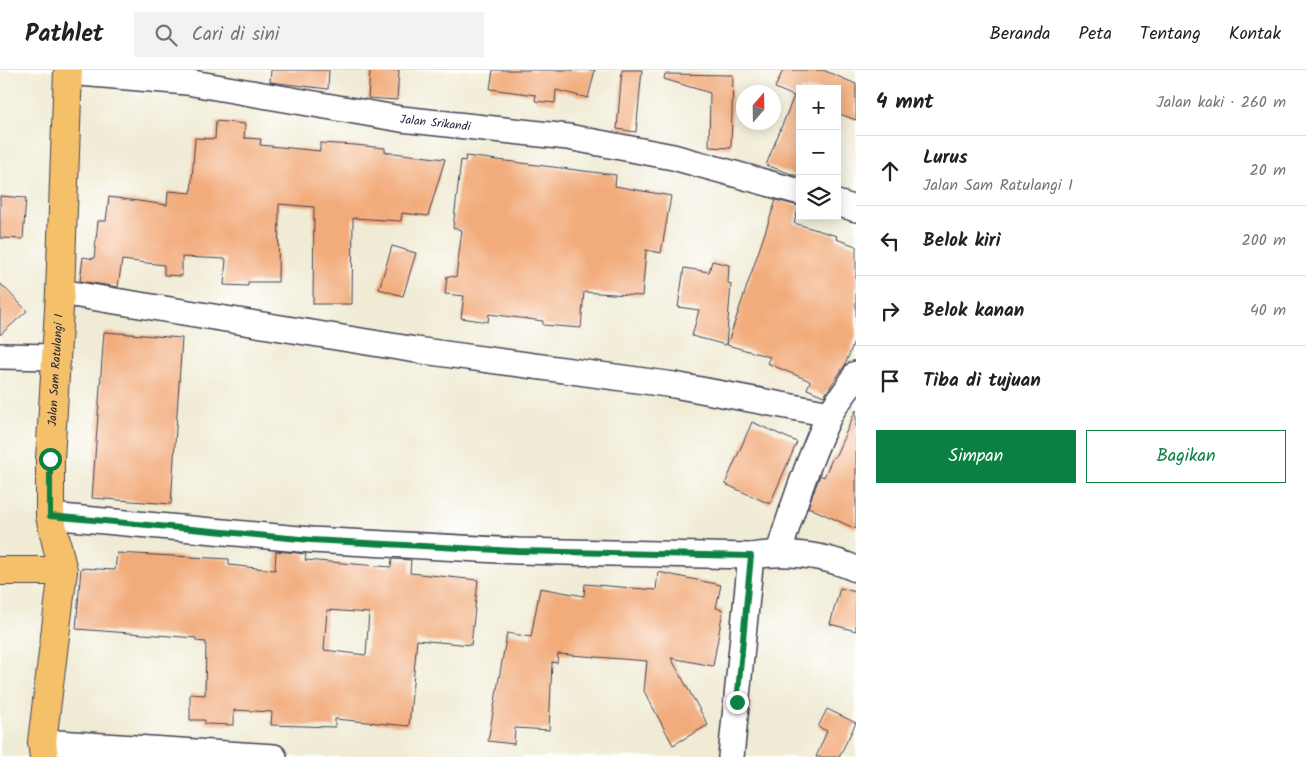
<!DOCTYPE html>
<html lang="id">
<meta charset="utf-8">
<style>
:root{--surface:#fff;--page:#f2f2f2;--text:#222;--muted:#767676;--line:#e0e0e0;--accent:#0b8043}
body{margin:0;font-family:Kalam,sans-serif;background:var(--page);color:var(--text)}
.controls{position:absolute;right:15px;top:15px;display:grid;overflow:hidden;border-radius:0px;box-shadow:0 2px 12px #0003}
.controls button{width:45px;height:45px;display:grid;place-items:center;padding:0;border:0;border-bottom:1px solid var(--line);background:var(--surface);color:var(--text);font:25px sans-serif}
.compass{position:absolute;left:736px;top:15px;width:45px;height:45px;border-radius:50%;background:var(--surface);box-shadow:0 2px 12px #0003;rotate:20deg}
.stop{position:absolute;width:15px;height:15px;margin:-11px;border:4px solid #0b8043;border-radius:50%;background:#fff}
.stop.end{background:#0b8043;border-color:#fff;box-shadow:0 1px 5px #0008}
.list{margin:0;padding:0;list-style:none}
h2{display:flex;justify-content:space-between;align-items:center;height:65px;margin:0;padding:0 20px;font-size:21px}
h2 small{font-size:16px;font-weight:400;color:var(--muted)}
.list li{display:grid;grid-template-columns:32px 1fr auto;gap:15px;align-items:center;box-sizing:border-box;height:70px;padding:0 20px;border-top:1px solid var(--line)}
.list b{display:block;font-size:19px;white-space:nowrap}
.list p{margin:0;font-size:16px;white-space:nowrap;color:var(--muted)}
.list em{font-size:16px;font-style:normal;color:var(--muted)}
.actions{display:flex;gap:10px;padding:15px 20px}
.actions a{flex:1;padding:11px 0;border:1px solid var(--accent);border-radius:0px;text-align:center;font-size:18px;color:var(--accent)}
.actions .main{background:var(--accent);color:#fff}
.icon{flex:none;width:28px;height:28px;fill:none;stroke:currentColor;stroke-width:2;stroke-linecap:round;stroke-linejoin:round}
.map{position:relative;flex:none;width:856px;height:687px;overflow:hidden}
header{display:flex;align-items:center;gap:30px;box-sizing:border-box;height:70px;padding:0 25px;background:var(--surface);border-bottom:1px solid var(--line)}
header strong{font-size:24px}
nav{display:flex;gap:28px;margin-inline-start:auto;font-size:18px}
.search{width:350px;height:45px;background:var(--page);display:flex;align-items:center;gap:12px;box-sizing:border-box;padding:0 18px;border-radius:0px;color:var(--muted);font-size:19px}
main{display:flex}
aside{flex:1;background:var(--surface)}
.map>svg:first-child{display:block}
</style>
<header>
<strong>Pathlet</strong>
<div class="search"><svg class="icon" aria-label="search" viewBox="0 0 24 24"><circle cx="10" cy="10" r="6"/><path d="M15 15l6 6"/></svg>Cari di sini</div>
<nav><a>Beranda</a><a>Peta</a><a>Tentang</a><a>Kontak</a></nav>
</header>
<main>
<div class="map">
<svg width="856" height="687" viewBox="0 0 856 687">
<rect width="100%" height="100%" fill="#fff"/>
<filter id="ink" filterUnits="userSpaceOnUse"><feTurbulence type="fractalNoise" baseFrequency=".02" numOctaves="2"/><feDisplacementMap in="SourceGraphic" scale="10" xChannelSelector="R" yChannelSelector="G"/><feConvolveMatrix kernelMatrix="1 2 1 2 8 2 1 2 1" color-interpolation-filters="sRGB"/></filter>
<filter id="wash" filterUnits="userSpaceOnUse"><feTurbulence type="fractalNoise" baseFrequency=".0096" numOctaves="4" result="noise"/><feDisplacementMap in="SourceGraphic" scale="20" xChannelSelector="R" yChannelSelector="G"/><feGaussianBlur stdDeviation="1.12" result="paint"/><feColorMatrix in="noise" values="0 0 0 0 0 0 0 0 0 0 0 0 0 0 0 0 0 1.4 0 .05"/><feComposite in="paint" operator="in"/></filter>
<g filter="url(#wash)">
<rect width="100%" height="100%" fill="#f0ebd4"/>
<g id="blocks">
<g fill="#f2ac7c" fill-rule="evenodd">
<path d="M271,0H329L328,19L270,12Z"/>
<path d="M370,0H399L397,30L368,28Z"/>
<path d="M493,0H595L588,28L556,20L555,33L535,31L536,25L490,19Z"/>
<path d="M622,0H642L636,62L617,59Z"/>
<path d="M783,0H823L856,14V50L837,43V19H800V107L766,95L794,26L775,18Z"/>
<path d="M665,4L733,5L731,78L709,77L710,23L664,9Z"/>
<path d="M216,51L245,54L244,68L261,69L260,75L320,81V73L355,75L385,78V82L445,89L428,146L402,143L401,151L353,148L352,234H313L314,137L279,134L278,212H248V216L224,215L226,189L182,187V206L164,205V195L122,190L118,217L80,211L83,187L94,189L98,151H106L109,127L167,135L168,121L191,123L195,68L215,69Z"/>
<path d="M466,86L616,105L615,116L671,126L661,183L646,180L642,226L584,222L581,258L543,255V251L489,244L488,252L461,248L464,226L445,224L447,206L456,207L462,160L453,158L461,90L465,91Z"/>
<path d="M0,126L26,128L23,169L0,168Z"/>
<path d="M776,130L799,136L794,153L837,166L836,169L856,176V267L845,295L824,326L807,319L810,311L767,293L770,287L727,275Z"/>
<path d="M392,176L416,183L403,226L379,219Z"/>
<path d="M712,191L729,195L728,213L731,214L726,275L692,266L699,240L678,237L684,198L709,202Z"/>
<path d="M0,213L27,241L0,265Z"/>
<path d="M104,262L182,268L171,434L92,428Z"/>
<path d="M856,340V459L808,437L820,405L824,407L833,387H835Z"/>
<path d="M752,352L797,372L770,434L725,414Z"/>
<path d="M276,481L306,484L305,490L391,497L392,489L411,490L410,503L478,510L471,575L417,570L409,656L335,649V657L271,655L272,642L234,640V655L205,654V650H190V624L205,625L206,572L196,571V568L76,559L81,498L115,500L117,483L229,489V495L275,500ZM327,540L369,543L366,585L324,580Z"/>
<path d="M658,502L721,515L716,538L723,540L713,596L671,588L708,655L673,675L644,621L647,591L558,584L557,593L552,592L549,660L515,658L514,674L488,671L507,563L531,567L540,518L584,526L585,514L656,520Z"/>
<path d="M840,518L856,522V561L830,554Z"/>
<path d="M827,639L856,653L839,687H816L827,661L818,657Z"/>
</g>
</g>
</g>
<g filter="url(#ink)">
<use href="#blocks" fill-opacity="0" stroke="#414052" stroke-width="1"/>
<g fill="none" stroke-linecap="round" stroke-linejoin="round">
<g stroke="#414052" stroke-width="28">
<g id="minor">
<path id="s1" d="M68,2L187,12L401,49L568,67L673,87L800,122"/>
<path d="M837,133L856,139"/>
<path d="M60,222L416,280L674,315L830,344"/>
<path d="M0,286L56,287"/>
<path d="M50,446L311,470L518,481L751,486C787,481 822,484 856,499"/>
<path d="M779,482C793,436 809,389 829,346C836,331 849,320 856,304"/>
<path d="M42,672L274,687"/>
<path d="M731,687L751,486"/>
</g>
</g>
<g stroke="#414052" stroke-width="30">
<g id="major">
<path d="M0,501H63"/>
<path id="s2" d="M44,687L42,672L63,501L50,446V389L60,222L68,0"/>
</g>
</g>
<use href="#minor" stroke="#fff" stroke-width="25"/>
<use href="#major" stroke="#f4c16b" stroke-width="28"/>
</g>
</g>
<g fill="none" stroke-linecap="round" stroke-linejoin="round" filter="url(#ink)">
<path stroke="#0b8043" stroke-width="6" d="M50,389V446L311,470L518,481L751,486L737,632"/>
</g>
<g text-anchor="middle" stroke-width="4.5" stroke-linejoin="round" paint-order="stroke">
<g font-size="12" fill="#22223b" stroke="#fff">
<text dy="4" stroke="none"><textPath href="#s1" startOffset="371">Jalan Srikandi</textPath></text>
<text dy="4" stroke="none"><textPath href="#s2" startOffset="390">Jalan Sam Ratulangi I</textPath></text>
</g>
</g>
</svg>
<div class="controls">
<button>+</button>
<button>−</button>
<button><svg class="icon" aria-label="layers" viewBox="0 0 24 24"><path d="M12 4l9 5-9 5-9-5zM3 14l9 5 9-5"/></svg></button>
</div>
<svg class="compass" viewBox="-18 -18 36 36"><path d="M0-13l5 13h-10z" fill="#e53935"/><path d="M0 13l5-13h-10z" fill="#767676"/></svg>
<div class="stop" style="left:50px;top:389px"></div>
<div class="stop end" style="left:737px;top:632px"></div>
</div>
<aside>
<h2>4 mnt<small>Jalan kaki · 260 m</small></h2>
<ul class="list">
<li><svg class="icon" aria-label="ahead" viewBox="0 0 24 24"><path d="M12 20V5M6 11l6-6 6 6"/></svg><div><b>Lurus</b><p>Jalan Sam Ratulangi I</p></div><em>20 m</em></li>
<li><svg class="icon" aria-label="left" viewBox="0 0 24 24"><path d="M17 20v-9H6M10 6l-5 5 5 5"/></svg><div><b>Belok kiri</b></div><em>200 m</em></li>
<li><svg class="icon" aria-label="right" viewBox="0 0 24 24"><path d="M7 20v-9h11M14 6l5 5-5 5"/></svg><div><b>Belok kanan</b></div><em>40 m</em></li>
<li><svg class="icon" aria-label="arrive" viewBox="0 0 24 24"><path d="M6 21V4h12l-3 4 3 4H6"/></svg><div><b>Tiba di tujuan</b></div></li>
</ul>
<div class="actions"><a class="main">Simpan</a><a>Bagikan</a></div>
</aside>
</main>
